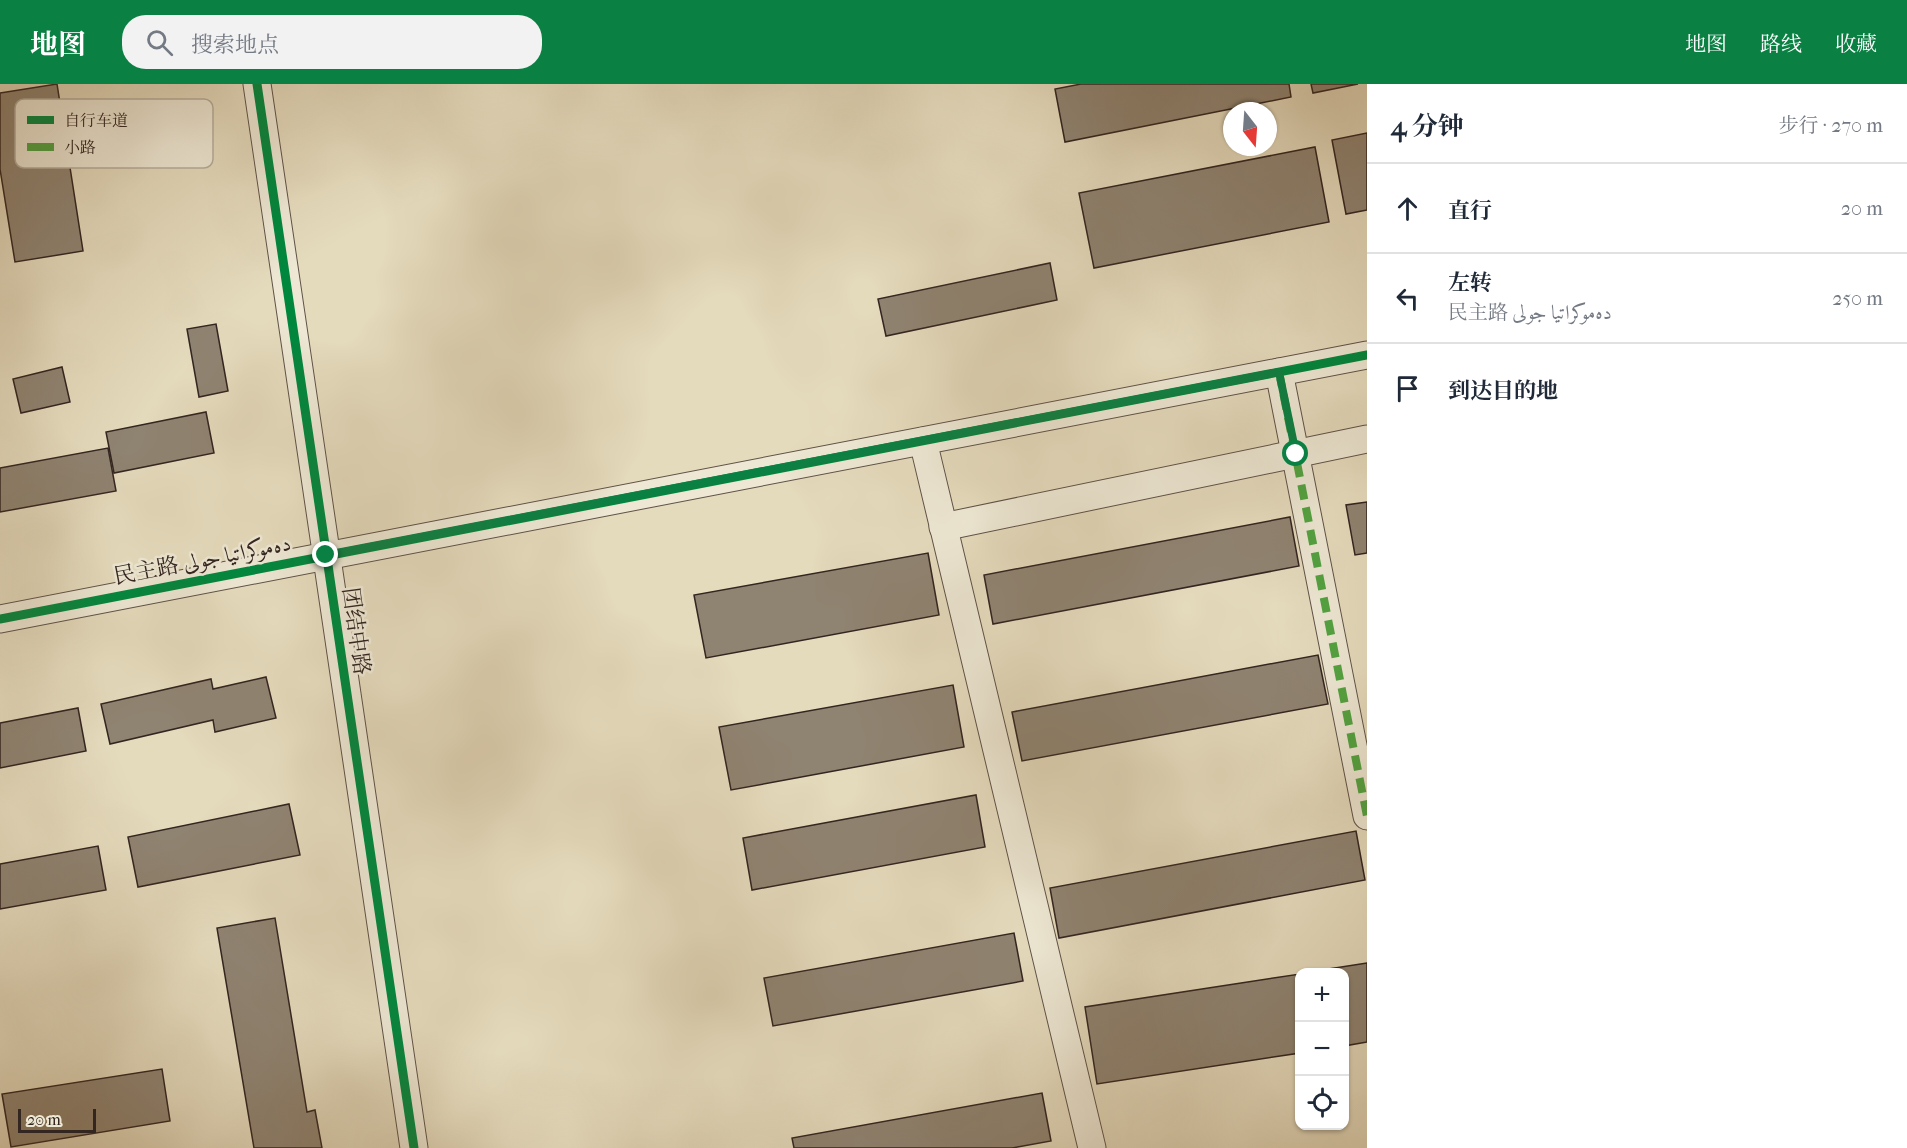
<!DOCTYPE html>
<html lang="zh">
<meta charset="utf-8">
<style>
:root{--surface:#fff;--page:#f2f2f3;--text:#1f2937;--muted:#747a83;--line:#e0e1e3;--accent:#0b8043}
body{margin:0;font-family:"IM FELL French Canon",Amiri,"Noto Serif SC",serif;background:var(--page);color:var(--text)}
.controls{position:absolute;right:18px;bottom:18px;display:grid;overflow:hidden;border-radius:12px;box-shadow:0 2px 4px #0004}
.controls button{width:54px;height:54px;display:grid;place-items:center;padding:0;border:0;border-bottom:2px solid var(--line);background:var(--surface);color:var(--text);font:30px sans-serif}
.compass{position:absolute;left:1223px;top:18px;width:54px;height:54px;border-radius:50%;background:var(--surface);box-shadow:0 2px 4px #0004;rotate:163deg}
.scale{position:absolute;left:18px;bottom:15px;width:78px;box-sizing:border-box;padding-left:6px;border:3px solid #332520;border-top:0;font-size:16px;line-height:21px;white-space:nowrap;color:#332520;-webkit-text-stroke:4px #ede7d3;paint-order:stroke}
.stop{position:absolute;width:18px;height:18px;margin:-14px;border:4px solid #0b8043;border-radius:50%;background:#fff}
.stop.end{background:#0b8043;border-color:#fff;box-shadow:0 2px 6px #0008}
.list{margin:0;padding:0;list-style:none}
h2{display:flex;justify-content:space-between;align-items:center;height:78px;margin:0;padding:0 24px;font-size:26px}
h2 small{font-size:20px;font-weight:400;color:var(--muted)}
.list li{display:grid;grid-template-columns:39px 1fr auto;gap:18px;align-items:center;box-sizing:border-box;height:90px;padding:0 24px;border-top:2px solid var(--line)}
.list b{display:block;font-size:22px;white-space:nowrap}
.list p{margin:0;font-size:20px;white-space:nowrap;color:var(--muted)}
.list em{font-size:20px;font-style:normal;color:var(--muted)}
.icon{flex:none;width:33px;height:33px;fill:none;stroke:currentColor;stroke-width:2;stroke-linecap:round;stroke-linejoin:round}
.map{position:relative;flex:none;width:1367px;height:1064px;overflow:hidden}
header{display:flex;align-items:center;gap:36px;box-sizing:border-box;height:84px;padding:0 30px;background:var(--accent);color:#fff}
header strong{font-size:28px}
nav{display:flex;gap:33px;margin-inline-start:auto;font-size:21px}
.search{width:420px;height:54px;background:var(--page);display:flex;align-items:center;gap:15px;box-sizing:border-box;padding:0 21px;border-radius:24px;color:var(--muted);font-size:22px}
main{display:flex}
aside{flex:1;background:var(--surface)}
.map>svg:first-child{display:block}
</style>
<header>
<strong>地图</strong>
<div class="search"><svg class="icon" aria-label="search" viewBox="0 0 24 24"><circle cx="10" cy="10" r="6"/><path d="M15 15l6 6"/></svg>搜索地点</div>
<nav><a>地图</a><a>路线</a><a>收藏</a></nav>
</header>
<main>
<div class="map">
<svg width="1367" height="1064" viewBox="0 0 1367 1064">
<rect width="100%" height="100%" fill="#e4dabc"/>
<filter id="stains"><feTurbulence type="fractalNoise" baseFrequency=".00333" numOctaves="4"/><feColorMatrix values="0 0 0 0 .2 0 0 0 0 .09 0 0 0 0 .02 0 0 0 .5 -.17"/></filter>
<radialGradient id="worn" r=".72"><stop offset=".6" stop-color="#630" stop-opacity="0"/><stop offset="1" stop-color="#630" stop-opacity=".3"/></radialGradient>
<g fill="#8f8371" stroke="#332520" stroke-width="1.5">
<path d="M57,0L83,167L15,178L0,85V9Z"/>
<path d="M1081,0H1289L1291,13L1065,58L1055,5Z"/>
<path d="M1311,0H1358L1313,9Z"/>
<path d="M1367,49V126L1346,130L1332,56Z"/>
<path d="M1315,63L1329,138L1094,184L1079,109Z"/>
<path d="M1050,179L1057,216L886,252L878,215Z"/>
<path d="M216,240L228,307L199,313L187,245Z"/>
<path d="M62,283L70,318L21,329L13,295Z"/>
<path d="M206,328L214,369L114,389L106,348Z"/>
<path d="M108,364L116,407L0,428V384Z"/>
<path d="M1367,418V469L1355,471L1346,421Z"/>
<path d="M1290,433L1299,482L993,540L984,491Z"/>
<path d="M928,469L939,531L706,574L694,511Z"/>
<path d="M1318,571L1328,620L1022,677L1012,628Z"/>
<path d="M266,593L276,634L215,648L213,636L110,660L101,620L211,595L213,605Z"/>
<path d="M953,601L964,663L731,706L719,643Z"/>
<path d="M78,624L86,667L0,684V639Z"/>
<path d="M976,711L985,763L752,806L743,754Z"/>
<path d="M289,720L300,771L138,803L128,753Z"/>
<path d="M1356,747L1365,796L1059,854L1050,804Z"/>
<path d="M98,762L106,806L0,825V780Z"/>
<path d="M275,834L307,1028L315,1026L322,1064H254L217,844Z"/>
<path d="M1014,849L1023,897L773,942L764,894Z"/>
<path d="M1367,879V958L1344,962V888H1309Z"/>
<path d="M1300,890V969L1097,1000L1085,923Z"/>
<path d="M162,985L170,1037L11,1063L2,1010Z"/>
<path d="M1042,1009L1051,1057L1012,1064H794L792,1054Z"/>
</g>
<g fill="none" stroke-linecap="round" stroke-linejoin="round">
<g stroke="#5f5247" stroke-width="29">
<g id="minor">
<path d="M257,0L414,1064"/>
<path d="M1279,288L1367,732"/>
<path d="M923,357L1092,1064"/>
<path d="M943,443L1367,355"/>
<path d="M0,535L1367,271"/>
</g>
</g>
<use href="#minor" stroke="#ede7d3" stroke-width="27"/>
<path stroke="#52a341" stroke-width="8" stroke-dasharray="15 8" stroke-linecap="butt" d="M1279,288L1367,732"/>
<g stroke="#ede7d3" stroke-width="13">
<g id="cycleway">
<path d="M257,0L414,1064"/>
<path d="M0,535L1367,271"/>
</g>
</g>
<use href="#cycleway" stroke="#00873e" stroke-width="9"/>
</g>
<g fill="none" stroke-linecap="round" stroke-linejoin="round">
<path stroke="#0b8043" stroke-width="8" d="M326,471L1279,288L1296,370"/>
</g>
<g text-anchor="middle" stroke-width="5" stroke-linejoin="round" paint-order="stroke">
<g font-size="22" fill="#332520" stroke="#ede7d3">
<text transform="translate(202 475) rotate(-11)" y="8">民主路 دەموكراتيا جولى</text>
<text transform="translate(357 547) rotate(82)" y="8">团结中路</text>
</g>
</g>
<rect x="15" y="15" width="198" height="69" rx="9" fill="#ede7d3" stroke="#b5ad9d" stroke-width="1.5"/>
<rect x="27" y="32" width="27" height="8" fill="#00873e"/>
<rect x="27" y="59" width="27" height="8" fill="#52a341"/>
<g font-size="16" fill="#332520">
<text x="64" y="42">自行车道</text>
<text x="64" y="69">小路</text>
</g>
<rect width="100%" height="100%" filter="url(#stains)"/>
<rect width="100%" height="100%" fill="url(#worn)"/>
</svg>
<div class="controls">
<button>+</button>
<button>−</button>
<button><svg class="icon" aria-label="locate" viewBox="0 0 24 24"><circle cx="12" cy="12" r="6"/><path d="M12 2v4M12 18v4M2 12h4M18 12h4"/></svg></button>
</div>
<svg class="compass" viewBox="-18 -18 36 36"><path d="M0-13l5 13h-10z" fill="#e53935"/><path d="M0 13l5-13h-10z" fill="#747a83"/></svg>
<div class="scale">20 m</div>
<div class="stop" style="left:1296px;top:370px"></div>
<div class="stop end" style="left:326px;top:471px"></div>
</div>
<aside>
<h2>4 分钟<small>步行 · 270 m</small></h2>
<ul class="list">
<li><svg class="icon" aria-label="ahead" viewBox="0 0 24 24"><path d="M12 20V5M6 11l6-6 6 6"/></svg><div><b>直行</b></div><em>20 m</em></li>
<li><svg class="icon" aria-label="left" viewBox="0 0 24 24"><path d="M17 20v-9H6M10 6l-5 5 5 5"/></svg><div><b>左转</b><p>民主路 دەموكراتيا جولى</p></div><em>250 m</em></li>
<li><svg class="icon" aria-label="arrive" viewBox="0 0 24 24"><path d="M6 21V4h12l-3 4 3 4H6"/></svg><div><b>到达目的地</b></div></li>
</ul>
</aside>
</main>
